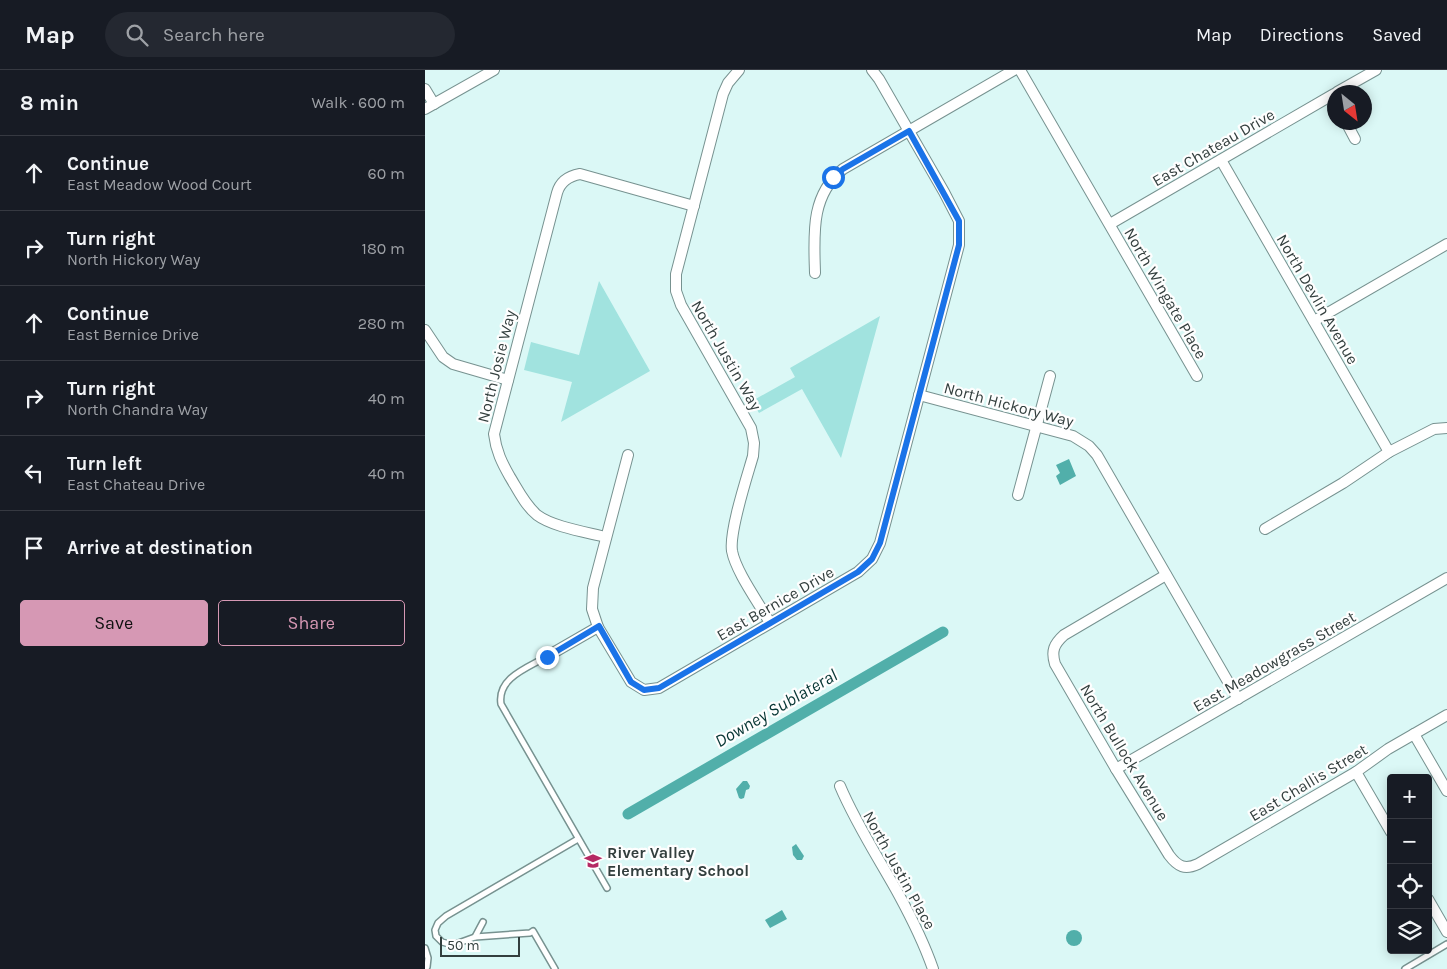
<!DOCTYPE html>
<meta charset="utf-8">
<style>
:root{--surface:#171b24;--page:#242831;--text:#f1f3f6;--muted:#9ea1a6;--line:#363941;--accent:#d698b4}
body{margin:0;font-family:Karla,sans-serif;background:var(--page);color:var(--text)}
.controls{position:absolute;right:15px;bottom:15px;display:grid;overflow:hidden;border-radius:5px;box-shadow:0 2px 12px #0003}
.controls button{width:45px;height:45px;display:grid;place-items:center;padding:0;border:0;border-bottom:1px solid var(--line);background:var(--surface);color:var(--text);font:25px sans-serif}
.compass{position:absolute;left:902px;top:15px;width:45px;height:45px;border-radius:50%;background:var(--surface);box-shadow:0 2px 12px #0003;rotate:150deg}
.scale{position:absolute;left:15px;bottom:12px;width:80px;box-sizing:border-box;padding-left:5px;border:2px solid #333f3e;border-top:0;font-size:14px;line-height:18px;white-space:nowrap;color:#333f3e;-webkit-text-stroke:4px #fefefe;paint-order:stroke}
.stop{position:absolute;width:15px;height:15px;margin:-11px;border:4px solid #1a73e8;border-radius:50%;background:#fff}
.stop.end{background:#1a73e8;border-color:#fff;box-shadow:0 1px 5px #0008}
.list{margin:0;padding:0;list-style:none}
h2{display:flex;justify-content:space-between;align-items:center;height:65px;margin:0;padding:0 20px;font-size:21px}
h2 small{font-size:16px;font-weight:400;color:var(--muted)}
.list li{display:grid;grid-template-columns:32px 1fr auto;gap:15px;align-items:center;box-sizing:border-box;height:75px;padding:0 20px;border-top:1px solid var(--line)}
.list b{display:block;font-size:19px;white-space:nowrap}
.list p{margin:0;font-size:16px;white-space:nowrap;color:var(--muted)}
.list em{font-size:16px;font-style:normal;color:var(--muted)}
.actions{display:flex;gap:10px;padding:15px 20px}
.actions a{flex:1;padding:11px 0;border:1px solid var(--accent);border-radius:5px;text-align:center;font-size:18px;color:var(--accent)}
.actions .main{background:var(--accent);color:#111}
.icon{flex:none;width:28px;height:28px;fill:none;stroke:currentColor;stroke-width:2;stroke-linecap:round;stroke-linejoin:round}
.map{position:relative;flex:none;width:1022px;height:899px;overflow:hidden}
header{display:flex;align-items:center;gap:30px;box-sizing:border-box;height:70px;padding:0 25px;background:var(--surface);border-bottom:1px solid var(--line)}
header strong{font-size:24px}
nav{display:flex;gap:28px;margin-inline-start:auto;font-size:18px}
.search{width:350px;height:45px;background:var(--page);display:flex;align-items:center;gap:12px;box-sizing:border-box;padding:0 18px;border-radius:28px;color:var(--muted);font-size:19px}
main{display:flex}
aside{flex:1;background:var(--surface)}
.map>svg:first-child{display:block}
</style>
<header>
<strong>Map</strong>
<div class="search"><svg class="icon" aria-label="search" viewBox="0 0 24 24"><circle cx="10" cy="10" r="6"/><path d="M15 15l6 6"/></svg>Search here</div>
<nav><a>Map</a><a>Directions</a><a>Saved</a></nav>
</header>
<main>
<aside>
<h2>8 min<small>Walk · 600 m</small></h2>
<ul class="list">
<li><svg class="icon" aria-label="ahead" viewBox="0 0 24 24"><path d="M12 20V5M6 11l6-6 6 6"/></svg><div><b>Continue</b><p>East Meadow Wood Court</p></div><em>60 m</em></li>
<li><svg class="icon" aria-label="right" viewBox="0 0 24 24"><path d="M7 20v-9h11M14 6l5 5-5 5"/></svg><div><b>Turn right</b><p>North Hickory Way</p></div><em>180 m</em></li>
<li><svg class="icon" aria-label="ahead" viewBox="0 0 24 24"><path d="M12 20V5M6 11l6-6 6 6"/></svg><div><b>Continue</b><p>East Bernice Drive</p></div><em>280 m</em></li>
<li><svg class="icon" aria-label="right" viewBox="0 0 24 24"><path d="M7 20v-9h11M14 6l5 5-5 5"/></svg><div><b>Turn right</b><p>North Chandra Way</p></div><em>40 m</em></li>
<li><svg class="icon" aria-label="left" viewBox="0 0 24 24"><path d="M17 20v-9H6M10 6l-5 5 5 5"/></svg><div><b>Turn left</b><p>East Chateau Drive</p></div><em>40 m</em></li>
<li><svg class="icon" aria-label="arrive" viewBox="0 0 24 24"><path d="M6 21V4h12l-3 4 3 4H6"/></svg><div><b>Arrive at destination</b></div></li>
</ul>
<div class="actions"><a class="main">Save</a><a>Share</a></div>
</aside>
<div class="map">
<svg width="1022" height="899" viewBox="0 0 1022 899">
<rect width="100%" height="100%" fill="#dbf8f6"/>
<g fill="#a1e3df">
<path d="M174,211L225,301L136,352L147,312L99,300L106,272L154,285Z"/>
<path d="M455,246L416,388L377,319L334,343L327,331L370,307L365,298Z"/>
</g>
<g fill="#51afaa">
<path d="M644,389L651,406L635,415L631,406L635,403L631,395Z"/>
<path d="M318,711H322L325,716L324,719L321,720L319,728L316,729L314,728L311,719Z"/>
<path d="M371,774L379,786L377,790H372L368,785L367,777Z"/>
<path d="M357,840L362,849L345,858L340,850Z"/>
<circle cx="649" cy="868" r="8"/>
</g>
<g fill="none" stroke-linecap="round" stroke-linejoin="round">
<path stroke="#51afaa" stroke-width="11" d="M203,744L518,562"/>
<g stroke="#779290" stroke-width="8">
<g id="lane">
<path d="M121,587C102,598 72,608 76,634L182,818"/>
<path d="M50,867L58,852"/>
<path d="M0,878L3,888L2,897L0,899"/>
<path d="M130,899L108,861L105,863L50,867L28,875L17,872L11,866L10,860L13,853L21,846L153,769"/>
<path d="M980,899L1022,874"/>
</g>
</g>
<g stroke="#779290" stroke-width="12">
<g id="street">
<path d="M314,0L303,13L298,24L251,204V221L256,235L326,358L329,373L328,386C322,407 304,461 307,481C311,502 334,533 345,553"/>
<path d="M595,0L772,306"/>
<path d="M0,19L9,34"/>
<path d="M912,22L951,0"/>
<path d="M0,39L69,0"/>
<path d="M921,52L930,69"/>
<path d="M796,90L964,382"/>
<path d="M685,154L909,24"/>
<path d="M390,203C389,165 385,126 418,99L589,0"/>
<path d="M889,251L1022,174"/>
<path d="M0,260L18,287L28,294L83,310"/>
<path d="M494,325L648,366L664,376L672,385L813,629"/>
<path d="M203,385L168,518L167,539L173,557L206,612L219,620L234,618L433,502L447,489L455,473L534,175V151L519,122L454,9L447,0"/>
<path d="M593,425L625,306"/>
<path d="M840,459L918,413L964,382L1009,359L1022,358"/>
<path d="M181,467C161,462 128,457 112,445C100,435 93,420 85,407C77,393 71,381 69,364L132,123C135,112 144,106 155,104L269,136"/>
<path d="M741,505L639,565C629,574 626,581 630,594L691,699L744,785C753,797 760,800 773,794L931,702L963,679L1022,645"/>
<path d="M121,587L173,557"/>
<path d="M989,664L1022,721"/>
<path d="M691,699L1022,508"/>
<path d="M931,702L966,762"/>
<path d="M415,716C431,754 454,789 474,825C487,849 499,873 508,899"/>
<path d="M1003,829L1022,862"/>
</g>
</g>
<use href="#lane" stroke="#fff" stroke-width="5"/>
<use href="#street" stroke="#fff" stroke-width="10"/>
</g>
<g fill="none" stroke-linecap="round" stroke-linejoin="round">
<path stroke="#1a73e8" stroke-width="6" d="M122,587L174,556L206,612L219,620L234,618L433,502L447,489L455,473L534,175V151L484,61L418,99L408,107"/>
</g>
<defs>
<g id="school-bare" transform="scale(1.35)"><path d="M0-5L7-2L0 1L-7-2ZM-4 1L0 2.5L4 1V4Q0 6-4 4Z" fill="#b52963" stroke="#fefefe" stroke-width="2.5" paint-order="stroke"/></g>
</defs>
<g fill-rule="evenodd">
<use href="#school-bare" x="168" y="791"/>
</g>
<g text-anchor="middle" stroke-width="4.5" stroke-linejoin="round" paint-order="stroke">
<g font-size="16" fill="#333f3e" stroke="#fefefe">
<text transform="translate(788 77) rotate(-30)" y="6">East Chateau Drive</text>
<text transform="translate(741 223) rotate(60)" y="6">North Wingate Place</text>
<text transform="translate(893 229) rotate(60)" y="6">North Devlin Avenue</text>
<text transform="translate(302 285) rotate(60)" y="6">North Justin Way</text>
<text transform="translate(71 296) rotate(-76)" y="6">North Josie Way</text>
<text transform="translate(584 334) rotate(15)" y="6">North Hickory Way</text>
<text transform="translate(350 533) rotate(-30)" y="6">East Bernice Drive</text>
<text transform="translate(849 591) rotate(-30)" y="6">East Meadowgrass Street</text>
<text transform="translate(700 682) rotate(59)" y="6">North Bullock Avenue</text>
<text transform="translate(883 712) rotate(-31)" y="6">East Challis Street</text>
<text transform="translate(475 800) rotate(61)" y="6">North Justin Place</text>
</g>
<g font-size="16" font-weight="bold" fill="#333f3e" stroke="#fefefe" text-anchor="start">
<text x="182" y="788">River Valley<tspan x="182" dy="18">Elementary School</tspan></text>
</g>
<g font-size="18" font-style="italic" fill="#073634" stroke="#fefefe">
<text transform="translate(351 638) rotate(-30)" y="6">Downey Sublateral</text>
</g>
</g>
</svg>
<div class="controls">
<button>+</button>
<button>−</button>
<button><svg class="icon" aria-label="locate" viewBox="0 0 24 24"><circle cx="12" cy="12" r="6"/><path d="M12 2v4M12 18v4M2 12h4M18 12h4"/></svg></button>
<button><svg class="icon" aria-label="layers" viewBox="0 0 24 24"><path d="M12 4l9 5-9 5-9-5zM3 14l9 5 9-5"/></svg></button>
</div>
<svg class="compass" viewBox="-18 -18 36 36"><path d="M0-13l5 13h-10z" fill="#e53935"/><path d="M0 13l5-13h-10z" fill="#9ea1a6"/></svg>
<div class="scale">50 m</div>
<div class="stop" style="left:408px;top:107px"></div>
<div class="stop end" style="left:122px;top:587px"></div>
</div>
</main>
